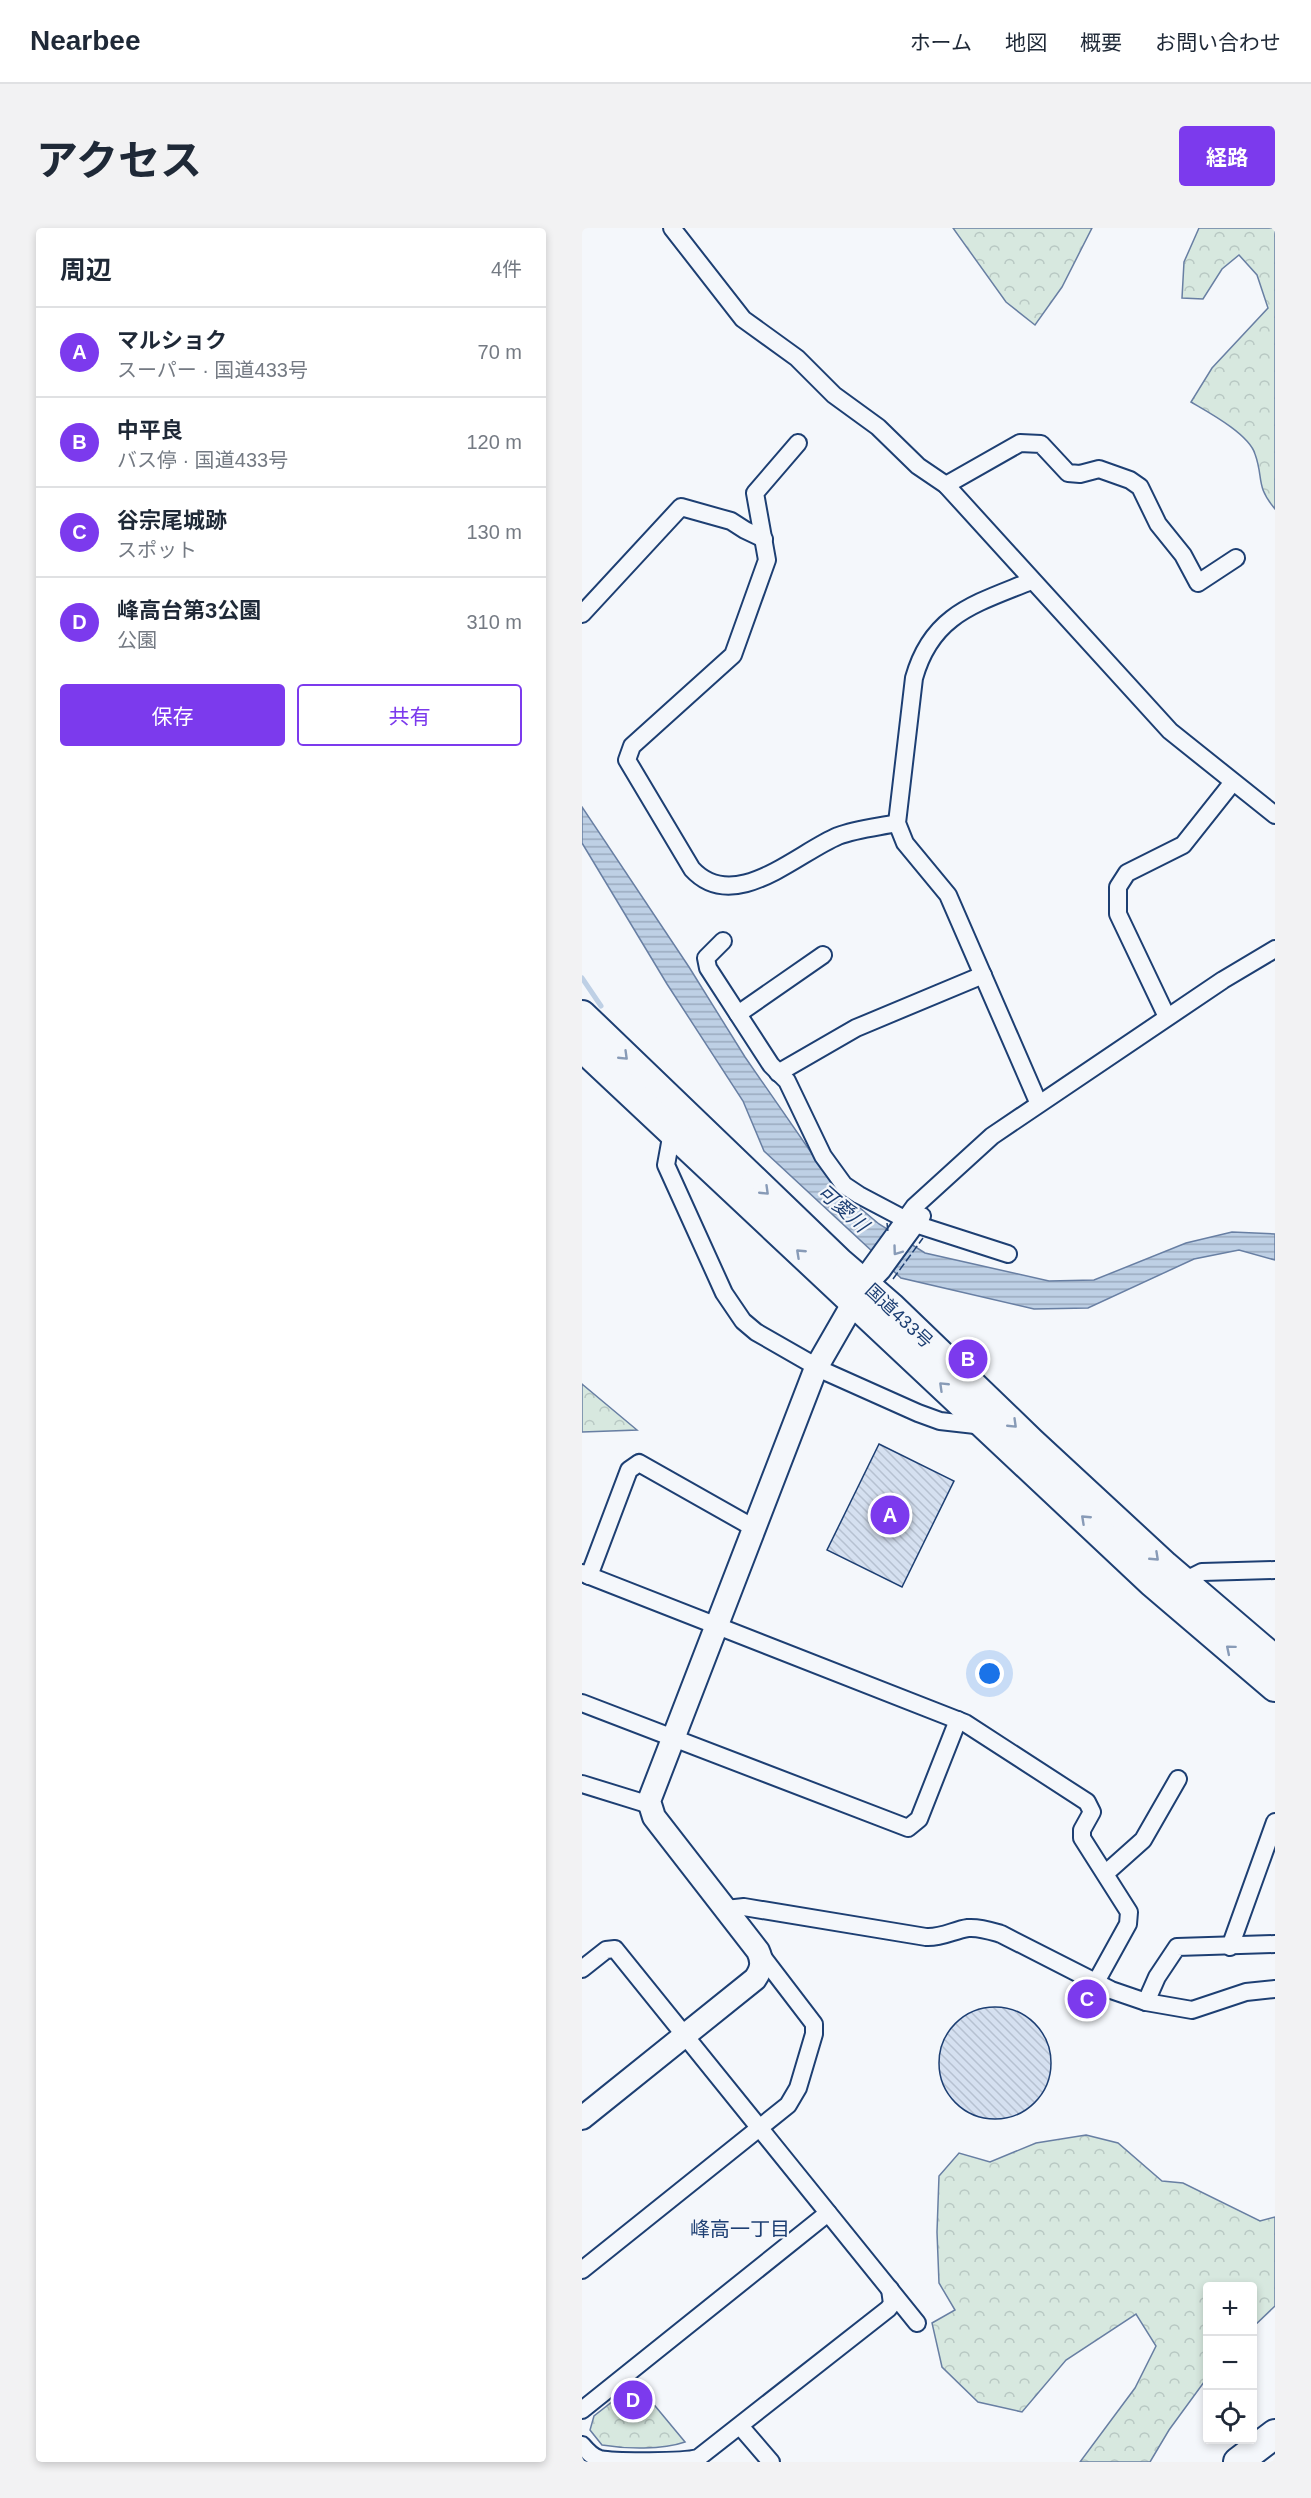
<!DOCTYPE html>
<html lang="ja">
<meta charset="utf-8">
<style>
:root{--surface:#fff;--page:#f2f2f3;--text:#1f2937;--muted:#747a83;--line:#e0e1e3;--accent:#7c3aed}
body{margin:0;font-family:Helvetica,"Noto Sans JP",sans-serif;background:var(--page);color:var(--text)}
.controls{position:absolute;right:18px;bottom:18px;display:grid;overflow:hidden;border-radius:6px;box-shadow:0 3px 9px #0003}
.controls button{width:54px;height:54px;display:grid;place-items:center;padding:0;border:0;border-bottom:2px solid var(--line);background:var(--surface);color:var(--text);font:30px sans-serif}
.you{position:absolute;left:408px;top:1446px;width:21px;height:21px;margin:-15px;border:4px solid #fff;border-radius:50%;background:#1a73e8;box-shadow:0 0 0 9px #1a73e833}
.badge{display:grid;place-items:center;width:39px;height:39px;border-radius:50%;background:var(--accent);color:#fff;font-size:20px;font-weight:700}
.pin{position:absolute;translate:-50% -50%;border:3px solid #fff;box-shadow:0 2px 6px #0006}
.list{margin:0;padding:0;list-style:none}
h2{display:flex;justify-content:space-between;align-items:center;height:78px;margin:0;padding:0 24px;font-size:26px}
h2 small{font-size:20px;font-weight:400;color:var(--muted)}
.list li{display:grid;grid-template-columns:39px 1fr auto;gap:18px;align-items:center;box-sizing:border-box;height:90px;padding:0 24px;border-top:2px solid var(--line)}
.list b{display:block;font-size:22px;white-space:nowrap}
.list p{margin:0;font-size:20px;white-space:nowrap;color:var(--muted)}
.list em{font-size:20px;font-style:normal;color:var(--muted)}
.actions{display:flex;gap:12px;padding:18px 24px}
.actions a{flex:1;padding:14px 0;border:2px solid var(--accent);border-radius:6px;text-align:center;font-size:21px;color:var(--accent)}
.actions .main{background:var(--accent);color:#fff}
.icon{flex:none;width:33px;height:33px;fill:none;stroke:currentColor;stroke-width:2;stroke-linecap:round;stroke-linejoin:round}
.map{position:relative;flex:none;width:693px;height:2234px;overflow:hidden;border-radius:6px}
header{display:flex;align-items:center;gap:36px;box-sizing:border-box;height:84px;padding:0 30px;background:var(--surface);border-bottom:2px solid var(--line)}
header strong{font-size:28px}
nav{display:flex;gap:33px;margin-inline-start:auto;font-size:21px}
.intro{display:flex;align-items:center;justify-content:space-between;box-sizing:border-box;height:144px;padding:0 36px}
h1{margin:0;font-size:42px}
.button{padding:15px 27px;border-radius:6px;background:var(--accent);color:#fff;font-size:21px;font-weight:700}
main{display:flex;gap:36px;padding:0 36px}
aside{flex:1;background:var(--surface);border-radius:6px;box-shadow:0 3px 9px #0003}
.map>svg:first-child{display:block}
</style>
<header>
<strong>Nearbee</strong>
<nav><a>ホーム</a><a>地図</a><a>概要</a><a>お問い合わせ</a></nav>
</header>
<div class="intro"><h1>アクセス</h1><a class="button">経路</a></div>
<main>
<aside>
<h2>周辺<small>4件</small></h2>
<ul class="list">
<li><span class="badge">A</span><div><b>マルショク</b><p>スーパー · 国道433号</p></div><em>70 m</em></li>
<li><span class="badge">B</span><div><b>中平良</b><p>バス停 · 国道433号</p></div><em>120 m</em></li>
<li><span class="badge">C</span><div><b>谷宗尾城跡</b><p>スポット</p></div><em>130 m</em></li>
<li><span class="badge">D</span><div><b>峰高台第3公園</b><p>公園</p></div><em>310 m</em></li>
</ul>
<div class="actions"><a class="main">保存</a><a>共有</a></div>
</aside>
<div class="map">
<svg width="693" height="2234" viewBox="0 0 693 2234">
<defs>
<pattern id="forest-crowns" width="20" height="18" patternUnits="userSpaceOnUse" patternTransform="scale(1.5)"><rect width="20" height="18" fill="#d7e8df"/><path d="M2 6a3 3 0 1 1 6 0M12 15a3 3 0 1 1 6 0" fill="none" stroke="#b8c8c3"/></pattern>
<pattern id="water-rules" width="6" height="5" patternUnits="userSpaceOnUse" patternTransform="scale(1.5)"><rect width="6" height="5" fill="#bed0e5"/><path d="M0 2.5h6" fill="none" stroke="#9aaabe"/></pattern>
<pattern id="building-back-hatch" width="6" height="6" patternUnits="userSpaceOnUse" patternTransform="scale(1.5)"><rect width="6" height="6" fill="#d5e0f0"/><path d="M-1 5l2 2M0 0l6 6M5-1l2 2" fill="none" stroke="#b6c1d1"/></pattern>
</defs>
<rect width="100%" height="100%" fill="#f4f7fb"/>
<g fill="url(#forest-crowns)" stroke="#687fa3" stroke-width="1.5">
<path d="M371,0H510L480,59L453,97L424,74Z"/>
<path d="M617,0H693V281C673,257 682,251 673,226C667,206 626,184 609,174L630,140L686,80L675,47L657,27L640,41L621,71L600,70L602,34Z"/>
<path d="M0,1156L55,1202L0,1204Z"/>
<path d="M504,1907L536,1915L580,1953L601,1955L678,1993L693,1989V2078L671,2099L670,2058H626L625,2150L587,2202L568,2234H498L553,2160L574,2118L554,2086L484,2132L440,2184L396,2174L360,2139L350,2095L373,2082L357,2055L355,2004L357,1948L377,1925L408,1934L454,1915Z"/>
<path d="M54,2155L103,2214C80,2222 44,2221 20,2217L8,2202L12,2188Z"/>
</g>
<path fill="url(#water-rules)" stroke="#687fa3" stroke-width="1.5" d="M0,579L107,739L163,829L253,959L297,996L343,1025L467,1053L512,1052L604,1015L650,1004L693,1006V1032L657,1022L612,1031L506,1080L452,1081L319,1050L182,923L161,873L85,756L0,615Z"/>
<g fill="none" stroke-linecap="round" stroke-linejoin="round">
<path stroke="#bed0e5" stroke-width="5" d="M0,750L19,778"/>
</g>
<g fill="url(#building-back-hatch)" stroke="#1d3f73" stroke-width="1.5">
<path d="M297,1216L372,1253L320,1359L245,1322Z"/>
<circle cx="413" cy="1835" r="56"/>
</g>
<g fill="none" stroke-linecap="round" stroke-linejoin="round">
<g stroke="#1d3f73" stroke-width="20">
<g id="street">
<path d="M90,0L161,91L215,130L252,167L296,199L336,238L364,257L588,503L693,587"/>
<path d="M216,215L173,265L185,332L151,427L50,518L45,532L110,641C152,687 215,625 256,608C274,601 296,599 315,595"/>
<path d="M364,257L438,215L459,216L486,245L498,246L517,241L548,252L558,259L576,296L601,327L616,355L654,330"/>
<path d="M449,353C393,376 350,386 332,450L315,595L323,615L366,667L456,874"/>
<path d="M0,386L99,279L149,293L163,302L182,311"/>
<path d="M141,713L124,730L126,740L189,837L205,853L241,928L262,957L277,967L330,995L426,1026"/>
<path d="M156,786L241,727"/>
<path d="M585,789L536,686V659L545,645L601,617L651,554"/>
<path d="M196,845L274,800L401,747"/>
<path d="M90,904L84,937L142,1065L161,1093L174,1104L242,1143L336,1185L358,1193L402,1198"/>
<path d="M279,1061L287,1041L332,979L410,908L641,752L693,721"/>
<path d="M280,1064L300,1043L340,988"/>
<path d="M0,1345L383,1495L505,1574L510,1584L500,1602V1610L547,1684L546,1696L514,1754"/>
<path d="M7,1348L47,1242L57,1235L172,1300"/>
<path d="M596,1356L620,1344L693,1342"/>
<path d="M0,1475L326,1600L337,1591L376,1492"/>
<path d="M0,1556L68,1577"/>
<path d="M524,1645L561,1612L596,1551"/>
<path d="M144,1681L162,1679L344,1709C360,1710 372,1702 386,1700C398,1699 409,1703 419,1706L529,1762L564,1774L610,1782L664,1764L693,1761"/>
<path d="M648,1719L693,1594"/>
<path d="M0,1741L24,1722L33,1721L335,2095"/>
<path d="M564,1774L575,1749L595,1719L693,1716"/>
<path d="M0,2042L206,1877L216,1860L232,1806V1796L177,1724"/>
<path d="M0,2182L246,1985"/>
<path d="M158,2198L189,2234"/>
<path d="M0,2217C5,2223 10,2229 18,2231C32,2234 103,2234 116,2230L306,2081L310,2076L308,2061"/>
</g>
</g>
<g stroke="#1d3f73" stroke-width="26">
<path id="secondary" d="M0,1890L173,1751C180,1741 181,1734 176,1723L72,1589L67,1573L234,1140L272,1074"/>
</g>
<g stroke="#1d3f73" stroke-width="32">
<g id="highway">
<path d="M0,787L257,1034L309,1079L449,1214L583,1338L693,1432"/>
<path d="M0,819L570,1354L693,1459"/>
<path d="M656,2234L693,2206"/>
</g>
</g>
<use href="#street" stroke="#f4f7fb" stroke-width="16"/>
<use href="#secondary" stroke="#f4f7fb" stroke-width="22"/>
<use href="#highway" stroke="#f4f7fb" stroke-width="28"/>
<g stroke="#1d3f73" stroke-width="1.5" stroke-dasharray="8 3" stroke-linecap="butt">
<path d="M305,995L306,1004"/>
<path d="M311,1051L341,1010"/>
</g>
</g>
<defs><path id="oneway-chevron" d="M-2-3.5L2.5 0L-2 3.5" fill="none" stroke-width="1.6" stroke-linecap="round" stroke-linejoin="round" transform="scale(1.5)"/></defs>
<g stroke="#889bb7">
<use href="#oneway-chevron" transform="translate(42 828) rotate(44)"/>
<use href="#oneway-chevron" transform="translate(183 963) rotate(44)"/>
<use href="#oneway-chevron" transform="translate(315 1023) rotate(126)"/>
<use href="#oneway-chevron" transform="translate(218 1025) rotate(-137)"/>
<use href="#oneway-chevron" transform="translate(361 1158) rotate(-136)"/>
<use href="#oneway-chevron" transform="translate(431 1196) rotate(44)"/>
<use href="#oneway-chevron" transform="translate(503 1291) rotate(-137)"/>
<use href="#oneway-chevron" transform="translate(573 1329) rotate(43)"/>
<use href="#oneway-chevron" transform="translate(648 1421) rotate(-140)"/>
</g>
<g text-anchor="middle" stroke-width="4.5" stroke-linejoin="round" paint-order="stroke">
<g font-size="18" fill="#1d3f73" stroke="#f4f7fb">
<text transform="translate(317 1088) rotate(43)" y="6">国道433号</text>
</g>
<g font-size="20" font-style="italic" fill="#1d3f73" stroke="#f4f7fb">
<text transform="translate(261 980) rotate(42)" y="7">可愛川</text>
</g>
<g font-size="20" fill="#1d3f73" stroke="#f4f7fb">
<text x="158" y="2008">峰高一丁目</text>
</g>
</g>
</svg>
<div class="controls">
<button>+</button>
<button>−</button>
<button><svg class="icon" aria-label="locate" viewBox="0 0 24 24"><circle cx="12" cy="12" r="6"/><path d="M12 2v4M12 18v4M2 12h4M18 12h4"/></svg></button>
</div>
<div class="you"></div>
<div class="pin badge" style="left:308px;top:1287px">A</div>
<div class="pin badge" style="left:386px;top:1131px">B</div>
<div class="pin badge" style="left:505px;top:1771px">C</div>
<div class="pin badge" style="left:51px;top:2172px">D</div>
</div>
</main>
